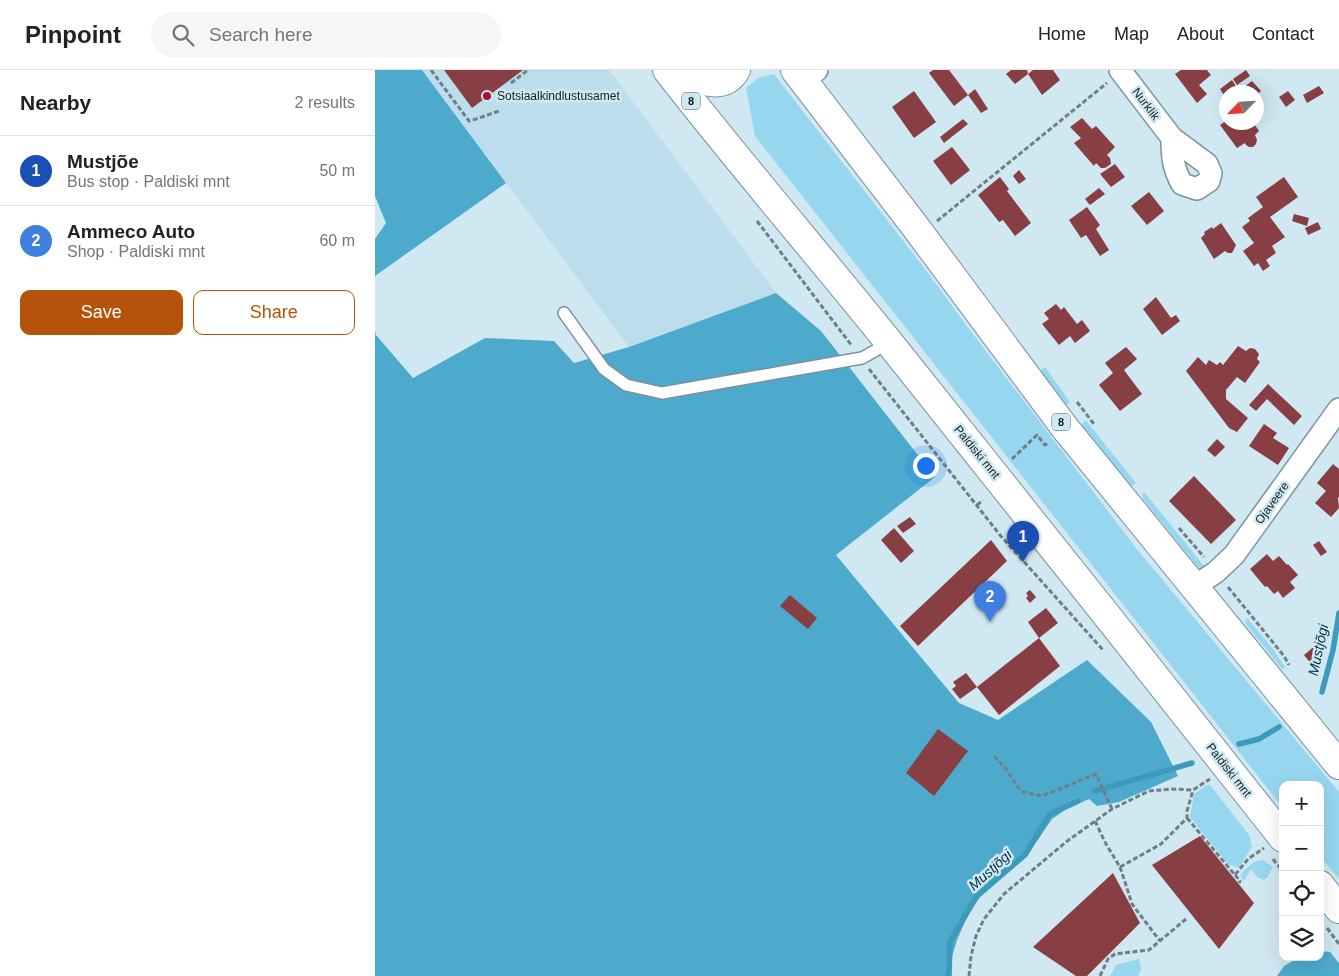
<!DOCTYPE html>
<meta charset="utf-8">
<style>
:root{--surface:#fff;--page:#f6f6f6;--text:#222;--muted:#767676;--line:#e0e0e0;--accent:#b45309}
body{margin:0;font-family:Helvetica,sans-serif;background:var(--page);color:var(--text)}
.controls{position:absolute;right:15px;bottom:15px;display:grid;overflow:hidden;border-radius:10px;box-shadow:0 5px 20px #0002}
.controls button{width:45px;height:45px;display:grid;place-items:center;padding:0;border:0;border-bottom:1px solid var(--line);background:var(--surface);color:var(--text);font:25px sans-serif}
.compass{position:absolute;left:844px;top:15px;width:45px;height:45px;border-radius:50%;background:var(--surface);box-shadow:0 5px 20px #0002;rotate:245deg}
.you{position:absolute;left:550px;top:395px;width:18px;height:18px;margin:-12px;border:4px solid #fff;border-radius:50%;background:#1a73e8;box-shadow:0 0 0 8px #1a73e833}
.badge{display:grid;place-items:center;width:32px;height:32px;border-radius:50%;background:var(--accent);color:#fff;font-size:16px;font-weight:700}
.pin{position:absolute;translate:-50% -41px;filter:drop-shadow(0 1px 2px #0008)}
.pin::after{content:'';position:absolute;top:26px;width:18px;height:15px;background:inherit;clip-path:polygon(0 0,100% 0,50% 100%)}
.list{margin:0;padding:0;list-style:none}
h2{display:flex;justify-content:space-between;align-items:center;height:65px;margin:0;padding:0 20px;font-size:21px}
h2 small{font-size:16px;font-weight:400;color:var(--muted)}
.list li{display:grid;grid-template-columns:32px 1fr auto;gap:15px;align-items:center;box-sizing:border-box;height:70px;padding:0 20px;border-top:1px solid var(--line)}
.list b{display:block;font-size:19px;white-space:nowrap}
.list p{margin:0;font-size:16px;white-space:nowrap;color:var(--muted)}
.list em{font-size:16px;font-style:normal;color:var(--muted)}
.actions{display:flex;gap:10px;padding:15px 20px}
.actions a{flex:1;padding:11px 0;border:1px solid var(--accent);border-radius:10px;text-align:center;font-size:18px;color:var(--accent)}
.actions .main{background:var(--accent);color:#fff}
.icon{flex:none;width:28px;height:28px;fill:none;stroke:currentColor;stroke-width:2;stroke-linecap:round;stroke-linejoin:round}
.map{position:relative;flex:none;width:964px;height:906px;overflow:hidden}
header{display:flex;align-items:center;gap:30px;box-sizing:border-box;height:70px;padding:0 25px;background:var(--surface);border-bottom:1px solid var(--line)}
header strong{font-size:24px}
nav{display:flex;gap:28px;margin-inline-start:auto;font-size:18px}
.search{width:350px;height:45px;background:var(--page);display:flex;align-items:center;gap:12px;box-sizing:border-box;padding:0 18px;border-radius:28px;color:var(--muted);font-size:19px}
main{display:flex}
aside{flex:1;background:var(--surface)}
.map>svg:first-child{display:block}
</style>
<header>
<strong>Pinpoint</strong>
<div class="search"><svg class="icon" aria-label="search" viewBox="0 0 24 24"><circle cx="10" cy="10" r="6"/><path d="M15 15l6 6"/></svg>Search here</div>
<nav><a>Home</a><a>Map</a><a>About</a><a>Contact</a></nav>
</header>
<main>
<aside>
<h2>Nearby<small>2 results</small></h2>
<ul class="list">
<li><span class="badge" style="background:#1a4fb4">1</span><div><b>Mustjõe</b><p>Bus stop · Paldiski mnt</p></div><em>50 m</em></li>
<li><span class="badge" style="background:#3f7fe0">2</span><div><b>Ammeco Auto</b><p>Shop · Paldiski mnt</p></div><em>60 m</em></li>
</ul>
<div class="actions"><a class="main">Save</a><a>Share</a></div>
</aside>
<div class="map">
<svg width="964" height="906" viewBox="0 0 964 906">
<rect width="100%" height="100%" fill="#cfe8f2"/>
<path fill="#bcdeec" d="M47,0H234L401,223L254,277Z"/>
<g fill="#97d6ef">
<path d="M399,4L553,203L588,251L761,478L964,722V809L945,786V715H908V738L380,66L371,18L383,8Z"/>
<path d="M670,297L695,332L691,336L664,301Z"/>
<path d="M709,351L712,352L761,413L756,416L707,355Z"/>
<path d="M769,422L833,501L827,502L768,429L767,425Z"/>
<path d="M872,548L895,575L910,597L907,599L870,553Z"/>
<path d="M832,715H835L874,765L877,776L864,798L853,794L815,747L819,724Z"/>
<path d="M888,790L898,797L892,808L888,810L882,807L876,799L869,811L865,805C872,798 877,791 888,790Z"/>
<path d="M764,889L766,900L763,906H735L741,895Z"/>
</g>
<g fill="#4eaacd">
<path d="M0,0H47L131,113L0,206V169L11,153L0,126Z"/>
<path d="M401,223L446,261L560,407L461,485L584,633L623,650L712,590L776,652L803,706L744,732L722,736L714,729L690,740L677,749L662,771L607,824L593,845L582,870L576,890L575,906H0V261L1,265L38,308L110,268L179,271L199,293L254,277Z"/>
<path d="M945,881L955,882L964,893V906H902L909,896L925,887H945Z"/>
</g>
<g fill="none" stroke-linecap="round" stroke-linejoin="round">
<g stroke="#3c9abb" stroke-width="5.5">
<path d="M947,622L958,580L964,543"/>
<path d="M864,674L884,669L904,657"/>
<path d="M720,721L817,693"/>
<path d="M574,906L575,872L601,827L650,785L675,744L703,731"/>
</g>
</g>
<g fill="#883f43">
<path d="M69,0H148L97,38Z"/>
<path d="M558,0H574L593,25L579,36L554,3Z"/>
<path d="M636,0H652L653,4L640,14L631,4Z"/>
<path d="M658,0H678L685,10L667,25L653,4Z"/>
<path d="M806,0H832L836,5L824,15L832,24L822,33L800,4Z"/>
<path d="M871,0L875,6L862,15L858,9Z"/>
<path d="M857,10L862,18L856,22H852V26L850,27L845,19Z"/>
<path d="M877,11L886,21L882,25V22H862Z"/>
<path d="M944,16L949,23L932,33L928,25Z"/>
<path d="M600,19L613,39L606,43L593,25Z"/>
<path d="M539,21L561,52L539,68L517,37Z"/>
<path d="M913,21L920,30L911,37L904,27Z"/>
<path d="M707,48L717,59L721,56L740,77L732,85L735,88L736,94L730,98H726L721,93L719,96L699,73L706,68L695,57Z"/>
<path d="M588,49L593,54L569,73L565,67Z"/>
<path d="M852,50V52H878L884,61L880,65L882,70L881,74L878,77H874L871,75L870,73L862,78L845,55Z"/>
<path d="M577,77L595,100L576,115L558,91Z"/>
<path d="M740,94L750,107L736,117L725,104Z"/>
<path d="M644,100L651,109L644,114L638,106Z"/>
<path d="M625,107L634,119L632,121L656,153L640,166L628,150L624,152L603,125Z"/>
<path d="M909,107L923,127L895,147L910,167L897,176L901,183L891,190L895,196L888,201L883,193L879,196L868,181L879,173L867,157L875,151L873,148L888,137L881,127Z"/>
<path d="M724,118L730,124L715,135L710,129Z"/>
<path d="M774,122L789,141L772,155L756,136Z"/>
<path d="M712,137L725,155L721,159L734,180L725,186L711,165L706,168L694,150Z"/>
<path d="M919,144L934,148L932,156L917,151Z"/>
<path d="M943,152L946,159L933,165L930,158Z"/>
<path d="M846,153L861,175L857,183H853L850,181L839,189L826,168L830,164L829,162L837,157L838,159Z"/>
<path d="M781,227L796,248L801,245L805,251L787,265L768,239Z"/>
<path d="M681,234L686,240L689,237L702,254L707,250L715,261L700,273L695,266L684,275L667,254L674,249L669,243Z"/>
<path d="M863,276L871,281L875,278L880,279L884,284L882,289L885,292L870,313L862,307L851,320V329L873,348L862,362L854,358L811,301L823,287L831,295L834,290L842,295L845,292L848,295Z"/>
<path d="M751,277L762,289L749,300L767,324L745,341L724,315L738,303L730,293Z"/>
<path d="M893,314L927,346L919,355L892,329L881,341L874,335Z"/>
<path d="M889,354L902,363L898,368L914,378L903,395L874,376Z"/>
<path d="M842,369L850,377L840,387L832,380Z"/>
<path d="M958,394L964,399V427L963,428L964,438L956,447L940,433L951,421L942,413Z"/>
<path d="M819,406L861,450L836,474L794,431Z"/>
<path d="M535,447L541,454L528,463L522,456Z"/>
<path d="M519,458L539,481L526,493L506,470Z"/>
<path d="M616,470L632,491L543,576L525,556Z"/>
<path d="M944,471L952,482L946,486L938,475Z"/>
<path d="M892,484L898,491L904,486L912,495L913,494L923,505L915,512L920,518L908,528L903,521L899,524L892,516L890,517L875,499Z"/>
<path d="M655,520L661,527L655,533L651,528L653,526L651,523Z"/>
<path d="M415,525L442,548L433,559L405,536Z"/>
<path d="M671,538L683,553L664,568L653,552Z"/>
<path d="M664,568L685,596L624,645L602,617Z"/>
<path d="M942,574L949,582L936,594L929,585Z"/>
<path d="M591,603L602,617L585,629L577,619L581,616L578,612Z"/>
<path d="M563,659L593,681L559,726L531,703Z"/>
<path d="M825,766L879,833L844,879L777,795Z"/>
<path d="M738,803L765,853L712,906H701L658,877Z"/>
</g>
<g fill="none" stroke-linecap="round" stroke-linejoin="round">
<g stroke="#7b929c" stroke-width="14">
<path id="service" d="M189,243L229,299L251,315L287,323L487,288L514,273"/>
</g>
<g stroke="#7b929c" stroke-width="24">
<g id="minor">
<path d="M745,0L797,68L832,94L836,103L834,111L822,119L807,114C798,98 797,87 797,68"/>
<path d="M429,12L442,0"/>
<path d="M819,517L841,502L859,485L964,339"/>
</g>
</g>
<g stroke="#7b929c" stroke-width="30">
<g id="primary">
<path d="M292,0C365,94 443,184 517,276C648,439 778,604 908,768"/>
<path d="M301,0C320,7 347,24 361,0"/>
<path d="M420,0L539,155L690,358L964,695"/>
<path d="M945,815L964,839"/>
</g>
</g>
<g stroke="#6e7f86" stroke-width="3" stroke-dasharray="5 2.5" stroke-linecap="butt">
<path d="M56,0L94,51L101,49L124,41"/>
<path d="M136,13L153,0"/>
<path d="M382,151L477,276"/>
<path d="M562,151L732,13"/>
<path d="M494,299L625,465L728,580"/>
<path d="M702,332L719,354"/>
<path d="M637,389L662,365L670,375L673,373"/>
<path d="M602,435L608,430"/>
<path d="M804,458L829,487"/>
<path d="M853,517L909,586L914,595"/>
<path d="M619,686L631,699L642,716L648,722L657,724L667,726L721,704L737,739"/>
<path d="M812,748L860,805L873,789L889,778"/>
<path d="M720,751L731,774L745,797L786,774L812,748V741L818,720"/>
<path d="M898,789L908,802"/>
<path d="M745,797L750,812L757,834L785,871"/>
<path d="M860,805L865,811L864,813"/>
<path d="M952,858L964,874"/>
<path d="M594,906L596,886L601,866L609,849L629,824L691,772L737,739L774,721L797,719L818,720L835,709"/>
<path d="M725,906L733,889L740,884L774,880L811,849"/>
</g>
<use href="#service" stroke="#fff" stroke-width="11"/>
<use href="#minor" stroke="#fff" stroke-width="21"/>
<use href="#primary" stroke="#fff" stroke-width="28"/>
</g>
<circle fill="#a70f30" stroke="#cfe8f2" stroke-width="2" cx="112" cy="26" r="5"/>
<g text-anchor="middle" stroke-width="5" stroke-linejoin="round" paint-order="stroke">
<g fill="#cfe8f2" stroke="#4e5b61" stroke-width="1">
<rect x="307" y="22.5" width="18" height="17" rx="4"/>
<rect x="677" y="343.5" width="18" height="17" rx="4"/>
</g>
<g font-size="11" font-weight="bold" fill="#161f23">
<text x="316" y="35">8</text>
<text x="686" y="356">8</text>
</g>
<g font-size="12" fill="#161f23" stroke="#cfe8f2" text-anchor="start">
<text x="122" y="30">Sotsiaalkindlustusamet</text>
</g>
<g font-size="12" fill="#161f23" stroke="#cfe8f2">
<text transform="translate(771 34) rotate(53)" y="4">Nurklik</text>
<text transform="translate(602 382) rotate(51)" y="4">Paldiski mnt</text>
<text transform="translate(897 433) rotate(-54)" y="4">Ojaveere</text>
<text transform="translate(854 700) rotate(52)" y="4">Paldiski mnt</text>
</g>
<g font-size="14" font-style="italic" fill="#022e3c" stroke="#cfe8f2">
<text transform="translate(943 580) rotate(-78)" y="5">Mustjõgi</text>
<text transform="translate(615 800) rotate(-42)" y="5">Mustjõgi</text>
</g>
</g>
</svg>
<div class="controls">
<button>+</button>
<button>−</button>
<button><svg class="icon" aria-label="locate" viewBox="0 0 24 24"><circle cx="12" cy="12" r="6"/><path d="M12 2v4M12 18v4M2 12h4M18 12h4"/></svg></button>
<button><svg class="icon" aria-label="layers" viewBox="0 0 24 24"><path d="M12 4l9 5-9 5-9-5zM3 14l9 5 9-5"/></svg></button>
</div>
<svg class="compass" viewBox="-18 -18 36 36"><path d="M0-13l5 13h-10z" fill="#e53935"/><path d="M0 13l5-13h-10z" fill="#767676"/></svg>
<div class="you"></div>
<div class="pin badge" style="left:648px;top:492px;background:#1a4fb4">1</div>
<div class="pin badge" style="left:615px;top:552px;background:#3f7fe0">2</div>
</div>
</main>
